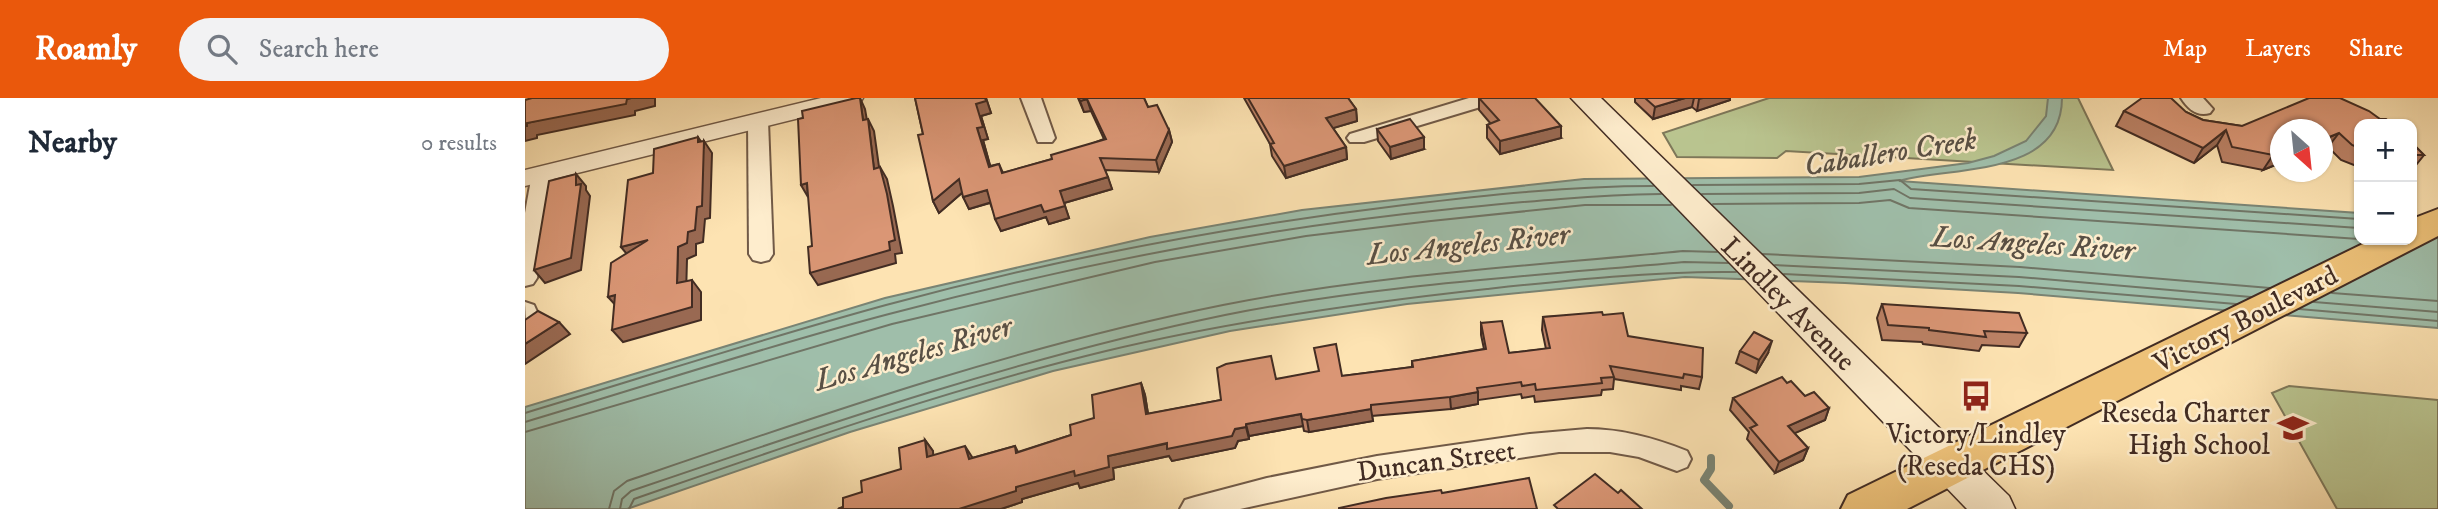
<!DOCTYPE html>
<meta charset="utf-8">
<style>
:root{--surface:#fff;--page:#f2f2f3;--text:#1f2937;--muted:#747a83;--line:#e0e1e3;--accent:#ea580c}
body{margin:0;font-family:"IM FELL DW Pica",serif;background:var(--page);color:var(--text)}
.controls{position:absolute;right:21px;top:21px;display:grid;overflow:hidden;border-radius:14px;box-shadow:0 2px 5px #0004}
.controls button{width:63px;height:63px;display:grid;place-items:center;padding:0;border:0;border-bottom:2px solid var(--line);background:var(--surface);color:var(--text);font:35px sans-serif}
.compass{position:absolute;left:1745px;top:21px;width:63px;height:63px;border-radius:50%;background:var(--surface);box-shadow:0 2px 5px #0004;rotate:153deg}
.list{margin:0;padding:0;list-style:none}
h2{display:flex;justify-content:space-between;align-items:center;height:91px;margin:0;padding:0 28px;font-size:30px}
h2 small{font-size:23px;font-weight:400;color:var(--muted)}
.icon{flex:none;width:38px;height:38px;fill:none;stroke:currentColor;stroke-width:2;stroke-linecap:round;stroke-linejoin:round}
.map{position:relative;flex:none;width:1913px;height:411px;overflow:hidden}
header{display:flex;align-items:center;gap:42px;box-sizing:border-box;height:98px;padding:0 35px;background:var(--accent);color:#fff}
header strong{font-size:33px}
nav{display:flex;gap:38px;margin-inline-start:auto;font-size:24px}
.search{width:490px;height:63px;background:var(--page);display:flex;align-items:center;gap:18px;box-sizing:border-box;padding:0 24px;border-radius:38px;color:var(--muted);font-size:26px}
main{display:flex}
aside{flex:1;background:var(--surface)}
.map>svg:first-child{display:block}
</style>
<header>
<strong>Roamly</strong>
<div class="search"><svg class="icon" aria-label="search" viewBox="0 0 24 24"><circle cx="10" cy="10" r="6"/><path d="M15 15l6 6"/></svg>Search here</div>
<nav><a>Map</a><a>Layers</a><a>Share</a></nav>
</header>
<main>
<aside>
<h2>Nearby<small>0 results</small></h2>
<ul class="list">
</ul>
</aside>
<div class="map">
<svg width="1913" height="411" viewBox="0 0 1913 411">
<rect width="100%" height="100%" fill="#fde3b2"/>
<filter id="stains"><feTurbulence type="fractalNoise" baseFrequency=".00286" numOctaves="4"/><feColorMatrix values="0 0 0 0 .2 0 0 0 0 .09 0 0 0 0 .02 0 0 0 .5 -.17"/></filter>
<radialGradient id="worn" r=".72"><stop offset=".6" stop-color="#630" stop-opacity="0"/><stop offset="1" stop-color="#630" stop-opacity=".3"/></radialGradient>
<g fill="#bac590" stroke="#7e785a" stroke-width="2">
<path d="M1244,0H1553L1588,72L1261,53L1252,60L1152,59L1138,35Z"/>
<path d="M1764,288L1913,302V411H1812L1747,295Z"/>
</g>
<path fill="#9fbeaa" stroke="#7a8474" stroke-width="2" d="M1523,0H1537C1537,80 1426,68 1374,83L1834,115V142H1887V119L1913,121V230L1493,195L1320,185L1160,179L1065,188L882,206L705,233L528,273L325,334L102,411H0V309L360,200L625,139L777,112L1059,81L1334,79L1443,65L1469,58L1501,43L1521,18Z"/>
<g fill="none" stroke-linecap="round" stroke-linejoin="round">
<g stroke="#707566" stroke-width="2">
<path d="M1168,87L1334,86L1375,82L1386,91L1834,121"/>
<path d="M1177,96L1334,95L1369,91L1385,100L1834,130"/>
<path d="M1188,106L1334,105L1365,102L1384,110L1834,141"/>
<path d="M1238,156L1495,169L1745,190"/>
<path d="M1250,167L1494,179L1726,199"/>
<path d="M1259,176L1494,188L1711,206"/>
<path d="M1807,195L1913,203"/>
<path d="M1789,204L1913,214"/>
<path d="M1774,211L1913,223"/>
<path d="M0,315C120,279 240,240 361,207C531,161 705,128 879,107C962,97 1045,88 1128,88"/>
<path d="M0,324C121,288 242,248 364,216C549,167 736,130 926,111C997,104 1065,97 1136,96"/>
<path d="M0,334L367,226L630,164L781,138L906,123L1060,107H1146"/>
<path d="M84,411L89,393L102,383C298,316 494,248 698,207C849,177 1005,168 1158,153L1192,154"/>
<path d="M95,411L97,401L106,393C302,326 497,259 700,217C851,187 1006,178 1159,164L1203,165"/>
<path d="M104,411L109,401C265,347 420,292 581,253C706,223 834,205 962,191C1045,182 1127,173 1211,174"/>
</g>
<path stroke="#7a8474" stroke-width="8" d="M1186,360V371L1179,382L1204,408"/>
<g stroke="#715a47" stroke-width="4">
<g id="minor">
<path d="M496,0H516L530,40L527,44H513Z"/>
<path d="M944,0H975L972,4L839,44H825L822,40L825,36Z"/>
<path d="M1656,0H1678L1688,11L1685,15C1672,19 1663,11 1656,0Z"/>
<path d="M233,17L240,19L243,23L248,156L244,162L236,164L228,162L224,156L223,23L226,19Z"/>
<path d="M18,69L26,71L29,76L12,180L8,186L0,188V115L7,76L10,71Z"/>
<path d="M0,204L9,207L13,216L10,222L1,225Z"/>
<path d="M1062,331C1097,331 1129,340 1162,353L1166,361L1162,369L1152,373L1114,359L1085,354H1034L852,381L715,411H655L660,402L670,399L742,380L852,358L1005,336Z"/>
</g>
</g>
<g stroke="#715a47" stroke-width="3">
<path id="tertiary" d="M296,0H338L335,5L0,88V72Z"/>
</g>
<g stroke="#422c23" stroke-width="3">
<path id="secondary" d="M1046,0H1076L1484,398L1490,411H1442Z"/>
</g>
<g stroke="#422c23" stroke-width="4">
<path id="primary" d="M1913,111V138L1382,411H1316L1323,397L1846,142H1887V121Z"/>
</g>
<use href="#minor" fill="#feedcd" fill-rule="evenodd"/>
<use href="#tertiary" fill="#feedcd" fill-rule="evenodd"/>
<use href="#secondary" fill="#feedcd" fill-rule="evenodd"/>
<use href="#primary" fill="#eec279" fill-rule="evenodd"/>
</g>
<g fill="#bb8165" stroke="#422c23" stroke-width="2">
<path d="M390,0H461L466,15L456,18L463,41L458,42L465,68L474,66L478,75L527,61L579,41L566,13L559,14L553,0H619L623,9L644,32L647,44L634,74L580,72L587,91L539,105L544,120L524,126L521,119L476,133L465,105L444,111L437,95L414,115L408,103L398,36Z"/>
<path d="M719,0H823L831,11L832,23L808,30L821,49L822,61L761,80L747,58L745,46Z"/>
<path d="M954,0L1036,40L975,56L962,40V27L966,26L954,12Z"/>
<path d="M1110,0H1205V2L1172,13L1167,9L1128,21L1110,4Z"/>
<path d="M1599,13L1661,14L1678,22L1717,28L1855,21L1834,26V69L1816,62L1803,49L1797,32H1755V65L1738,72L1697,64L1692,47L1669,65L1591,28Z"/>
<path d="M852,31L899,51L866,61L853,43Z"/>
<path d="M1887,45L1899,57L1887,72Z"/>
<path d="M1357,206L1502,235L1494,249L1457,247L1454,253L1398,246L1397,244L1357,242L1352,220Z"/>
<path d="M1078,217L1103,238L1177,279L1174,291L1156,288V292L1089,281L1088,291L1077,292L1076,297L1010,304L1009,298L997,300L996,296L953,302V306L926,311L847,318L848,323L784,334L779,333L778,328L724,338V341L713,343L710,350L647,363L644,358L588,370L589,381L555,390L553,385L497,401V404L476,411H313L318,409L337,394L376,371L400,342L408,353V357L447,360L490,348L493,354L546,337L569,320L616,285L620,297L623,316L696,302L751,281L817,278L887,269V263L959,251L956,237V225L984,255L1021,251L1017,232L1018,219Z"/>
<path d="M1215,253L1243,255L1231,275L1211,265Z"/>
<path d="M1262,285L1280,298L1304,310L1300,322L1269,335L1283,350L1278,362L1250,375L1222,341L1224,334L1205,312L1208,300Z"/>
</g>
<g fill="#996952" stroke="#422c23" stroke-width="2">
<path d="M106,0H130V8L110,13V17L12,37V40L0,43V28L2,25Z"/>
<path d="M335,0L340,11L344,34L338,22Z"/>
<path d="M460,0H461L466,15L456,18L463,41L458,42L469,81L464,69L452,30L451,6Z"/>
<path d="M1160,0H1169L1167,9L1128,21L1130,9Z"/>
<path d="M1178,0H1205V2L1172,13L1174,1Z"/>
<path d="M562,1L566,13L559,14L555,3Z"/>
<path d="M831,11L832,23L802,32L801,20Z"/>
<path d="M343,21L349,33L356,83L349,71Z"/>
<path d="M1036,28V40L975,56V43Z"/>
<path d="M644,32L647,44L634,74L631,62Z"/>
<path d="M1701,32L1692,47L1669,65L1678,50Z"/>
<path d="M1814,35L1803,49L1797,52V42Z"/>
<path d="M173,39L179,48V43L187,55L185,120L180,121L178,144L171,146V157L162,161L161,198L152,185L153,149Z"/>
<path d="M899,39V51L866,61L865,49Z"/>
<path d="M821,49L822,61L761,80L759,68Z"/>
<path d="M1755,54V65L1738,72L1748,57Z"/>
<path d="M355,69L362,81L368,108L377,155L370,156L371,165L293,187L285,175Z"/>
<path d="M51,76L61,88V92L65,98L56,172L20,185L9,172L51,87Z"/>
<path d="M583,79L587,91L539,105L544,120L524,126L521,119L476,133L470,121L535,93Z"/>
<path d="M434,81L439,93L414,115L408,103Z"/>
<path d="M282,85L283,99L276,87Z"/>
<path d="M462,92L467,104L444,111L438,99Z"/>
<path d="M123,142L106,161L96,149Z"/>
<path d="M167,182L176,194V222L98,244L87,232Z"/>
<path d="M90,197L94,211L83,199Z"/>
<path d="M34,224L45,236L0,266V246Z"/>
<path d="M1247,243L1243,255L1231,275L1234,262Z"/>
<path d="M616,285L620,297L625,328L621,316Z"/>
<path d="M953,294V306L926,311L925,299Z"/>
<path d="M1304,310L1300,322L1259,340L1263,328Z"/>
<path d="M846,311L848,323L784,334L782,322Z"/>
<path d="M776,316L778,328L724,338L721,326Z"/>
<path d="M721,329L724,341L713,343L710,350L647,363L644,358L588,370L589,381L555,390L553,385L497,401V404L476,411H434L491,389L583,358Z"/>
<path d="M400,342L408,353L409,371L402,359Z"/>
<path d="M440,348L447,359L451,373L444,361Z"/>
<path d="M1283,350L1278,362L1250,375L1254,364Z"/>
</g>
<g fill="#da9675" stroke="#422c23" stroke-width="2">
<path d="M7,0H106L102,1L101,6L2,25V28H0V2Z"/>
<path d="M331,0H335L338,22L343,21L349,71L355,69L362,96L370,142L364,144L365,152L285,175L283,149L287,148L282,85L276,87L273,21L278,20L277,13Z"/>
<path d="M390,0H460L461,3L451,6L458,29L452,30L464,69L474,66L477,75L527,61L526,57L581,41L562,1L555,3L554,0H619L623,9L632,7L644,32L631,62L575,60L583,79L535,93L540,108L519,114L516,107L470,121L462,92L438,99L434,81L408,103L393,37L398,36Z"/>
<path d="M723,0H823L831,11L801,20L821,49L759,68L745,46L749,45Z"/>
<path d="M954,0H1010L1036,28L975,43L962,27L974,22Z"/>
<path d="M1120,0H1160L1130,9Z"/>
<path d="M1617,0H1646L1661,14L1678,22L1717,28L1784,0H1815L1844,13L1855,21H1861L1867,26H1834V50L1827,47L1814,35L1797,42V32H1755V54L1748,57L1707,49L1701,32L1678,50L1599,13Z"/>
<path d="M885,21L899,39L865,49L852,31Z"/>
<path d="M173,39V44L179,43L177,108L172,109L170,132L163,134L162,145L153,149L152,185L167,182V209L87,232L90,197L83,199L86,165L123,142L96,149L103,82L128,75L129,51Z"/>
<path d="M1887,45L1899,57H1887Z"/>
<path d="M51,76V87L56,86L46,160L9,172L24,83Z"/>
<path d="M1357,206L1494,215L1502,235L1459,233L1461,239L1404,232V230L1363,227Z"/>
<path d="M13,213L34,224L0,246V222Z"/>
<path d="M1077,214L1078,217L1098,215L1103,238L1178,250L1177,279L1159,276L1158,280L1085,268L1089,279L1076,280L1077,285L1011,292L1010,286L997,288L996,284L952,290L953,294L925,299L846,307V311L782,322L777,321L776,316L721,326V329L710,331L707,338L642,351V345L583,358L584,369L550,378L549,373L491,389V393L434,411H313L318,409V400L337,394L336,383L376,371L374,350L400,342L402,359L440,348L444,361L490,348L491,355L546,337L545,327L569,320L567,297L616,285L621,316L696,302L692,270L701,266L746,258L751,281L794,273L789,250L811,246L817,278L888,269L887,263L961,251L956,225L977,223L984,255L1025,250L1018,219Z"/>
<path d="M1229,234L1247,243L1234,262L1215,253Z"/>
<path d="M1257,279L1262,285L1266,283L1280,298L1289,294L1304,310L1263,328L1283,350L1254,364L1225,330L1232,327L1208,300Z"/>
<path d="M1070,376L1093,395L1096,392L1117,411H1033L1029,407Z"/>
<path d="M1004,380L1012,411H814V410L861,400L916,392L917,395Z"/>
</g>
<defs>
<g id="bus-bare" transform="scale(2.415)"><path d="M-5-6H5V4H4V6H2V4H-2V6H-4V4H-5ZM-3.5-4V0h7V-4ZM-3.5 1.2v1.5H-2V1.2ZM2 1.2v1.5H3.5V1.2Z" fill="#8f2418" stroke="#feedcd" stroke-width="2.5" paint-order="stroke"/></g>
<g id="school-bare" transform="scale(2.415)"><path d="M0-5L7-2L0 1L-7-2ZM-4 1L0 2.5L4 1V4Q0 6-4 4Z" fill="#8f2418" stroke="#feedcd" stroke-width="2.5" paint-order="stroke"/></g>
</defs>
<g fill-rule="evenodd">
<use href="#bus-bare" x="1451" y="298"/>
<use href="#school-bare" x="1768" y="330"/>
</g>
<g text-anchor="middle" stroke-width="5" stroke-linejoin="round" paint-order="stroke">
<g font-size="28" fill="#422c23" stroke="#feedcd">
<text transform="translate(1264 205) rotate(45)" y="10">Lindley Avenue</text>
<text transform="translate(1720 220) rotate(-27)" y="10">Victory Boulevard</text>
<text transform="translate(911 362) rotate(-8)" y="10">Duncan Street</text>
</g>
<g font-size="28" fill="#422c23" stroke="#feedcd" text-anchor="end">
<text x="1745" y="324">Reseda Charter<tspan x="1745" dy="32">High School</tspan></text>
<text x="1451" y="345" text-anchor="middle">Victory/Lindley<tspan x="1451" dy="32">(Reseda CHS)</tspan></text>
</g>
<g font-size="30" font-style="italic" fill="#595045" stroke="#feedcd">
<text transform="translate(1365 54) rotate(-9)" y="10">Caballero Creek</text>
<text transform="translate(1508 145) rotate(4)" y="10">Los Angeles River</text>
<text transform="translate(943 146) rotate(-6)" y="10">Los Angeles River</text>
<text transform="translate(388 255) rotate(-16)" y="10">Los Angeles River</text>
</g>
</g>
<rect width="100%" height="100%" filter="url(#stains)"/>
<rect width="100%" height="100%" fill="url(#worn)"/>
</svg>
<div class="controls">
<button>+</button>
<button>−</button>
</div>
<svg class="compass" viewBox="-18 -18 36 36"><path d="M0-13l5 13h-10z" fill="#e53935"/><path d="M0 13l5-13h-10z" fill="#747a83"/></svg>
</div>
</main>
